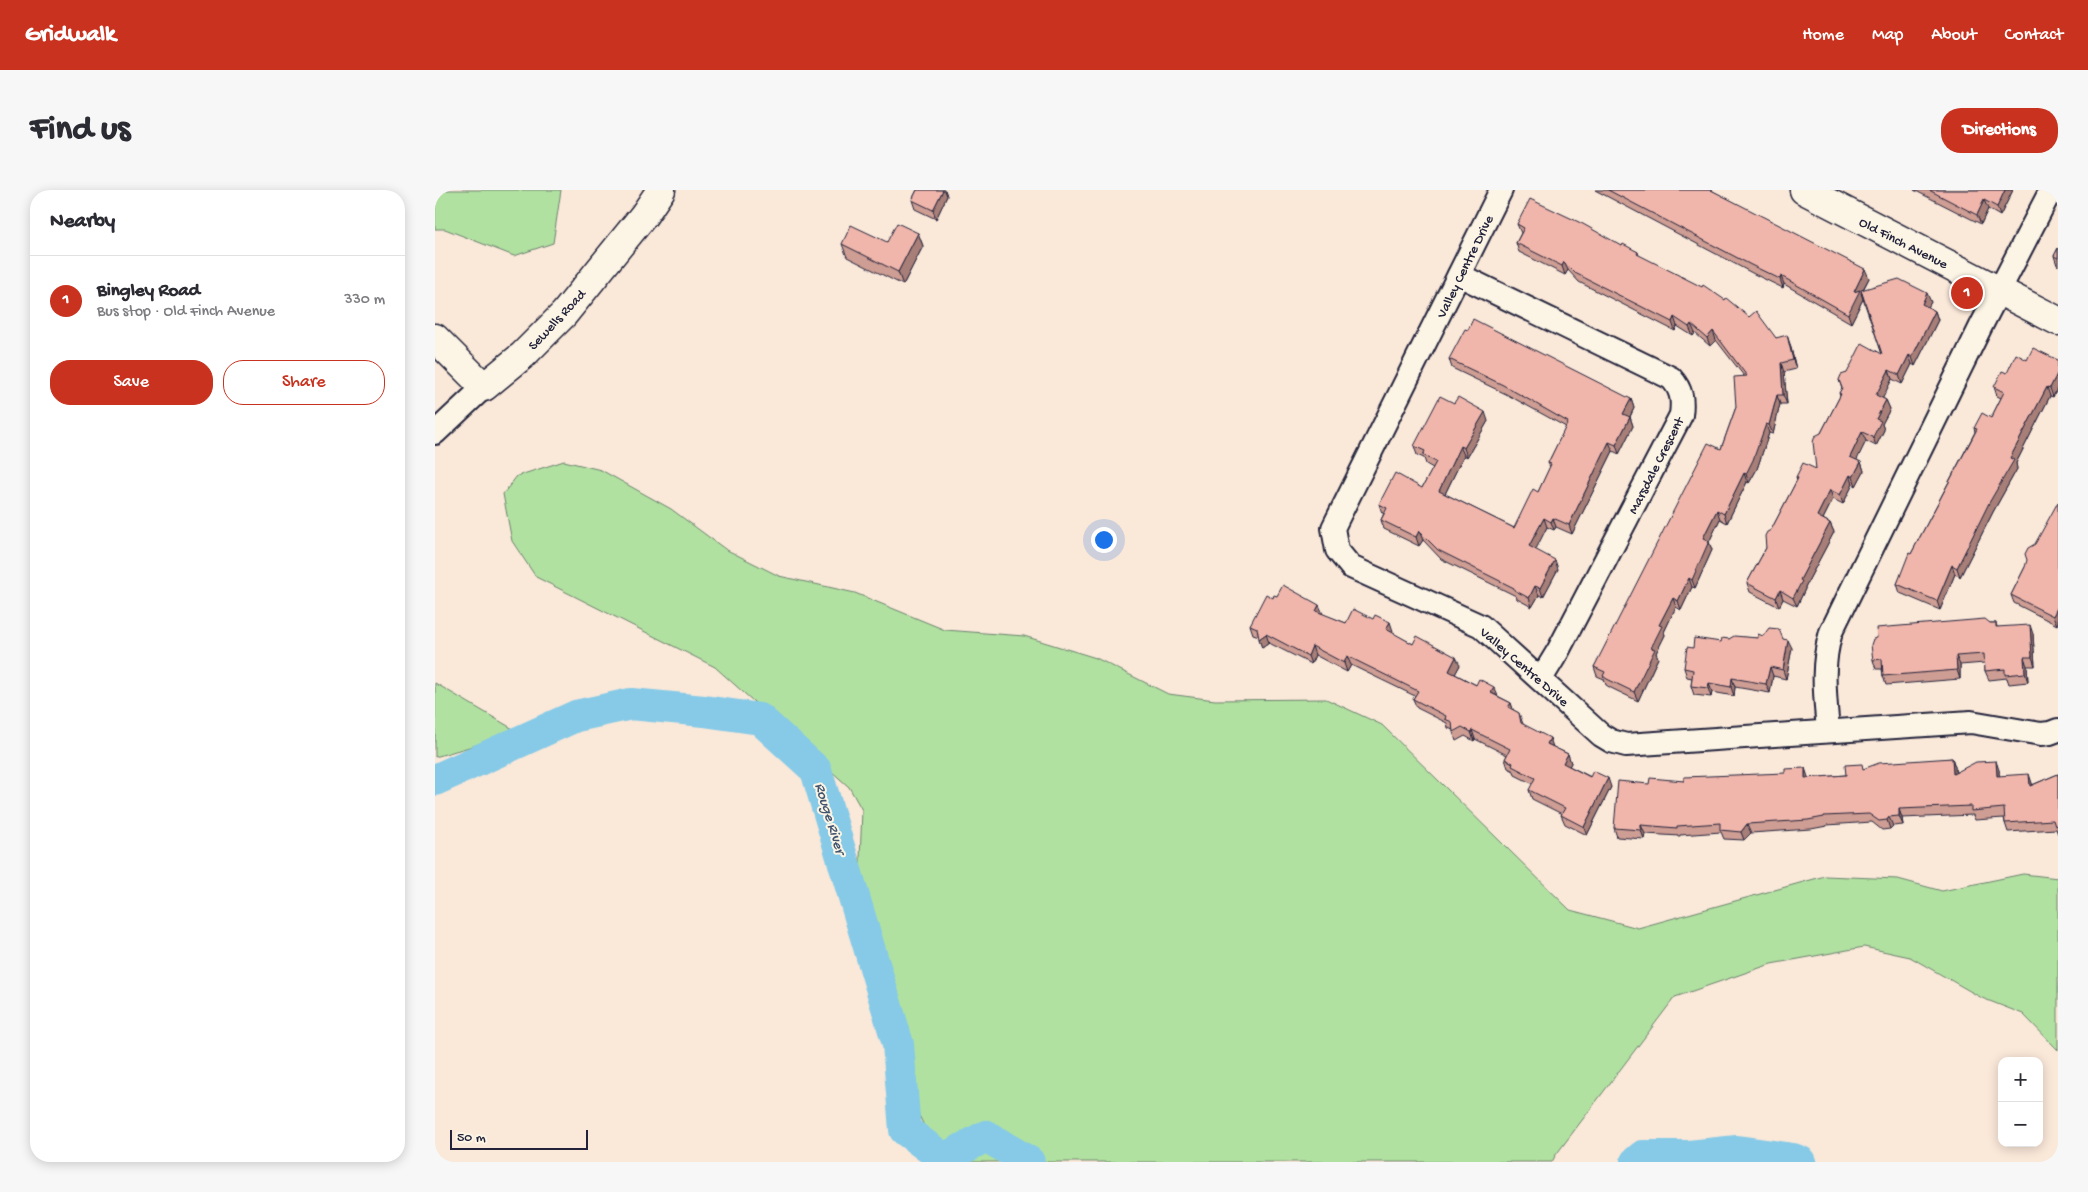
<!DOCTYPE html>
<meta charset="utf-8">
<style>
:root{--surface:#fff;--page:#f7f7f7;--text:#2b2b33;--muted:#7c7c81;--line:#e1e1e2;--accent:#c8321e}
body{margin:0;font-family:"Gochi Hand",sans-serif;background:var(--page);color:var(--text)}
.controls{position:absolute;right:15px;bottom:15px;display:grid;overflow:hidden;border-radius:10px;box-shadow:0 2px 12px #0003}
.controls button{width:45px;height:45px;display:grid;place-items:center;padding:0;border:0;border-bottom:1px solid var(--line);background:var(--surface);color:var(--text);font:25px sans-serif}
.scale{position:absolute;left:15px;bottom:12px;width:138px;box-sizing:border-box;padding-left:5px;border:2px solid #22223b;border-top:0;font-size:14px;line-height:18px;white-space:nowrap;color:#22223b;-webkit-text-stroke:4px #fcf5e5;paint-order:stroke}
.you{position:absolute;left:668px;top:349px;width:18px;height:18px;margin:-12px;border:4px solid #fff;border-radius:50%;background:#1a73e8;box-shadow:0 0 0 8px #1a73e833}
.badge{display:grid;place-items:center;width:32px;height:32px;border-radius:50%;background:var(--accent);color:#fff;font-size:16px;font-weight:700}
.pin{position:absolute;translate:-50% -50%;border:2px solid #fff;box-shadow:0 1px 5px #0006}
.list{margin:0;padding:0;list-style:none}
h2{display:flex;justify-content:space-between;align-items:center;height:65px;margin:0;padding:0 20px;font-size:21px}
h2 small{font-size:16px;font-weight:400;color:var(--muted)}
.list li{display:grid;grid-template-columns:32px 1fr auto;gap:15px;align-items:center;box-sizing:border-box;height:90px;padding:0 20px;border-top:1px solid var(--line)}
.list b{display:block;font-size:19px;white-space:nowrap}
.list p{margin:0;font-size:16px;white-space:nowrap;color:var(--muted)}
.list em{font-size:16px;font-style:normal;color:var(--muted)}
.actions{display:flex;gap:10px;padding:15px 20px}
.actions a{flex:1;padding:11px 0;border:1px solid var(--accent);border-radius:20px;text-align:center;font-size:18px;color:var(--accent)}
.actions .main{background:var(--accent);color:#fff}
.map{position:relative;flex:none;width:1623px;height:972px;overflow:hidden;border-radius:20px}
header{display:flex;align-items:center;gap:30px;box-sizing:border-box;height:70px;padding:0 25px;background:var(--accent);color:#fff}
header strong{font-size:24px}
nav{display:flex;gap:28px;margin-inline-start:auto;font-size:18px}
.intro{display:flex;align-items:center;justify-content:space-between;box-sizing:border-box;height:120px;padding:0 30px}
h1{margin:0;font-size:35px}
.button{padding:12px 22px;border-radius:20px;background:var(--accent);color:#fff;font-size:18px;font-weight:700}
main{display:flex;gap:30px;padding:0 30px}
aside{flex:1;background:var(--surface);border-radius:20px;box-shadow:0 2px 12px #0003}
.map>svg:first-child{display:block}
</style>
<header>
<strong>Gridwalk</strong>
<nav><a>Home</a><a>Map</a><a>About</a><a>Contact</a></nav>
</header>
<div class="intro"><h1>Find us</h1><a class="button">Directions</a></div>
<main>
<aside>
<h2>Nearby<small></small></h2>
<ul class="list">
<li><span class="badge">1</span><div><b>Bingley Road</b><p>Bus stop · Old Finch Avenue</p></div><em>330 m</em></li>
</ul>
<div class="actions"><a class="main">Save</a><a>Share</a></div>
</aside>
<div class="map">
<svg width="1623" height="972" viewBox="0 0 1623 972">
<rect width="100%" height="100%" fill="#fae8d9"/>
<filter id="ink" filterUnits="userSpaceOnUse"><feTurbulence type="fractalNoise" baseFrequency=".02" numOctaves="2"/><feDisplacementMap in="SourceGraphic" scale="10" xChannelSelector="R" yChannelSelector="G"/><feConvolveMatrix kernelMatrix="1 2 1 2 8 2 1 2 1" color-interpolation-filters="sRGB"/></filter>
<g filter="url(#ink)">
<g fill="#b1e1a0" stroke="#6a826e">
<path d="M0,0H126L118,53L79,66L10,39H0Z"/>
<path d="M129,271L166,280L236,319L290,359L344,386L420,403L510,440L589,446L661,468L733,504L780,510L891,509L947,535L1135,720L1203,738L1390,686L1463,689L1507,701L1588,684L1623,688V860L1588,824L1547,808L1475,767L1429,757L1336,774L1240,807L1120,966L1117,972H506L482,921L457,796L424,694L427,620L414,597L280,477L101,387L77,351L68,304L82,286Z"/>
<path d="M0,493L90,546L58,550L0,567Z"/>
</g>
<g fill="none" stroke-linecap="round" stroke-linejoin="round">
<g stroke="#86cae7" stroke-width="32">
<path d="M0,590L141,526L196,514L269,521L325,529L381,580L463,854L470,940L509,969L551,946L594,972"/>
<path d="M1201,972L1208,966H1254L1302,961L1358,969L1366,972"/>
</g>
<g stroke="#22223b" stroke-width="26">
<g id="minor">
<path d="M1066,0L898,338L902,360L916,377L1046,436L1166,545L1176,551L1191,555L1536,532L1606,544L1615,543L1623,540"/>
<path d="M1024,85L1236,188C1247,200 1248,210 1246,225L1123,461L1106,489"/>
<path d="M0,243L49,197"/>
<path d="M1393,540C1390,506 1386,476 1396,442L1546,136L1616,0"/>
</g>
</g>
<g stroke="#22223b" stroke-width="31">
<g id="tertiary">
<path d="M1369,0L1623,131"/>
<path d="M0,148L49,197L88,165L129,124L209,25L226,0"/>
</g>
</g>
<use href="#minor" stroke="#fcf5e5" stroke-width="22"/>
<use href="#tertiary" stroke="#fcf5e5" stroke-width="28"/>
</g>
<g fill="#ce9d93" stroke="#22223b">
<path d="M482,0H510L512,6L501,29L480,19L477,10Z"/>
<path d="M1160,0H1276L1434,88L1428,100L1496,112L1493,117L1500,121L1503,130L1480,176L1477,174L1467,194L1457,189L1447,208L1451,210L1455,219L1447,234L1449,240L1441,256L1431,251L1421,270L1426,272L1429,281L1421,296L1418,294L1408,314L1398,309L1388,329L1395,333L1399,342L1370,397V399L1362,416L1348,409L1344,417L1315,402L1312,393L1331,358L1336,340L1362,290L1361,287L1381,279L1386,243L1405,206L1404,203L1407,199L1404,190L1412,183L1447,164L1426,103L1428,109L1416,133L1349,94L1348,98L1319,84Z"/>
<path d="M1479,0H1578L1565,26L1553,19L1546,34Z"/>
<path d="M1082,34L1187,56L1203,62L1204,66L1314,127L1341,148L1355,154L1361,179L1349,182L1352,214H1345L1338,244L1334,243L1322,279L1314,293L1312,292L1292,333L1285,329L1274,352L1277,360L1260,398L1257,397L1246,420L1241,417L1229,442L1230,445L1221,463L1223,468L1203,511L1176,498L1171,495L1169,489L1162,486L1159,477L1286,259L1301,217L1309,186L1281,150L1275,156L1260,143L1258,146L1242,136L1240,141L1144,92L1133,80L1130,85L1084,62L1081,53L1086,43Z"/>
<path d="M483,43L488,56L468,95L412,67L407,54L452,52Z"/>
<path d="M1623,58V76L1622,75L1619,66Z"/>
<path d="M1014,169L1196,209L1199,218L1195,227L1198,236L1184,264L1178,261L1137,344L1121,337L1119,340L1112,337L1100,359L1123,379L1108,407L1104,405L1097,417L1082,409L1081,406L1006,369L988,350L984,356L949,339L946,330L949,323H947L944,314L987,298L998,278L991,274L989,268L982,265L979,256L1053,231L1032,267L1029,265L1010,304L1079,338L1103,302L1115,277L1113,273L1131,237L1071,204L1017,178Z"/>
<path d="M1592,170H1623V197L1618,207L1615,206L1581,273L1582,279L1558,322L1525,387L1520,384L1505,420L1465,403L1462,394L1476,364L1540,242L1539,238L1556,228L1566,208L1562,206L1559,197L1572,183Z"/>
<path d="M1590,377L1623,432L1622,435L1579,413L1576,405Z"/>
<path d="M838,408L887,424L911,433L958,441L957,443L978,454L1025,475L1020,484L1076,513L1078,520L1084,523L1088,534L1118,557L1133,564L1136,573L1134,576L1176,597L1152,645L1130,634L1126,625L1127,624L1097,609L1094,600L1098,594L1080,585L1079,581L1073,578L1070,569L1072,565L1040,549L1039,551L1030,546L1021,551L1018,542V540L1013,538L1012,533L982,518L978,509L980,506L916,475L912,482L880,465L876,474L834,453L827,458L824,446L818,444L815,435Z"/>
<path d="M1555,433H1561L1562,437L1598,444L1600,476H1592L1593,492L1574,494L1572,488L1554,490L1550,481V473L1525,475V489L1451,495L1448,486L1447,479H1441L1438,470Z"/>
<path d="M1323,448L1348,449L1357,458L1351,489L1338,486L1335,503L1300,497L1299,506L1277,502L1276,507L1259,505L1256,496L1257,488L1252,487L1249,478L1258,458L1286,452L1294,449Z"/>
<path d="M1517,568L1520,577V582L1564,580V586L1597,593V595L1623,584V644L1621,639L1573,642L1570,633L1569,628L1540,630L1538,625L1467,628L1468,635L1458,636L1455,639L1447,640L1437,632L1392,635V636L1376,639L1316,643L1309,650L1289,649L1286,642L1245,645V646L1210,644L1209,649L1182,647L1179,638L1214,594L1249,591L1373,587V588L1411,585L1429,579Z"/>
</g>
<g fill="#a87f78" stroke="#22223b">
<path d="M508,0H510L512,6L501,29L498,20Z"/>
<path d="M1570,0H1578L1565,26L1562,17Z"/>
<path d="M1549,10L1553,19L1546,34L1542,25Z"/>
<path d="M483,43L488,56L468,95L463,82Z"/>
<path d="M1129,72L1133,80L1130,85L1127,76Z"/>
<path d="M1430,79L1434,88L1426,103L1428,109L1416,133L1413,124L1419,102Z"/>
<path d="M1346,86L1349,94L1348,98L1345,89Z"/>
<path d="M1492,103L1496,112L1490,123L1487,114Z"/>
<path d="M1500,121L1503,130L1480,176L1477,167Z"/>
<path d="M1239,127L1242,136L1240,141L1237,132Z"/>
<path d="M1256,134L1260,143L1258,146L1254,137Z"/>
<path d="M1278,141L1281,150L1275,156L1272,148Z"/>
<path d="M1352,145L1355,154L1361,179L1358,170Z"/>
<path d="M1474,165L1477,174L1467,194L1464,185Z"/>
<path d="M1346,173L1349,182L1352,214L1348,205Z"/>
<path d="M1454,180L1457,189L1445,214L1441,205Z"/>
<path d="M1623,182V197L1618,207L1615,198Z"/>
<path d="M1612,197L1615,206L1581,273L1582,279L1558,322L1525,387L1522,378L1575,268Z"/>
<path d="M1342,205L1345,214L1338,244L1334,235Z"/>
<path d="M1196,209L1199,218L1192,233L1188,224Z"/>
<path d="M1451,210L1455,219L1447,234L1449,240L1441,256L1438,247L1441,229Z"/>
<path d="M1050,222L1053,231L1032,267L1029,258Z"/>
<path d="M1195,227L1198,236L1184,264L1181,255Z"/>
<path d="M1331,234L1334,243L1322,279L1314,293L1311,284Z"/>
<path d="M1427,242L1431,251L1419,276L1415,267Z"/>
<path d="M1174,252L1178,261L1137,344L1134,335Z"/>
<path d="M1025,256L1029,265L1007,310L1004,301Z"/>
<path d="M1426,272L1429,281L1421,296L1418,287Z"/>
<path d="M1309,283L1312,292L1292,333L1289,324Z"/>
<path d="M1415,285L1418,294L1408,314L1405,305Z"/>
<path d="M1395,300L1398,309L1385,335L1382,326Z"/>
<path d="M1282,320L1285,329L1274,352L1277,360L1260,398L1257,390L1268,348Z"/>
<path d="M1109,328L1112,337L1098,365L1094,356Z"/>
<path d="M1118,328L1121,337L1119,340L1116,332Z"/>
<path d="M1395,333L1399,342L1370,397V399L1362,416L1358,408L1365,390Z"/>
<path d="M984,341L988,350L984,356L981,347Z"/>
<path d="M1120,370L1123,379L1108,407L1105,398Z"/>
<path d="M1517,375L1520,384L1505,420L1502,411Z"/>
<path d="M1254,388L1257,397L1246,420L1243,411Z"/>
<path d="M1100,396L1104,405L1097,417L1094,408Z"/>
<path d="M1345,400L1348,409L1344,417L1341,408Z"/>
<path d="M1238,408L1241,417L1229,442L1230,445L1221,463L1223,468L1203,511L1199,502L1224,435Z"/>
<path d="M884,415L888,424L881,421Z"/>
<path d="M1623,416V432L1622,435L1618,426Z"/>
<path d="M955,432L958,441L954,448L951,439Z"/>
<path d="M1595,435L1598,444L1600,476L1597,467Z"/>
<path d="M831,444L834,453L827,458L824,449Z"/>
<path d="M1353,450L1357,458L1351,489L1348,480Z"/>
<path d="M877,456L880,465L876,474L873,466Z"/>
<path d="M912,466L916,475L912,482L909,473Z"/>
<path d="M1521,466L1525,475V489L1522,480Z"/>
<path d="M1021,467L1025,475L1017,490L1014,481Z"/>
<path d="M1589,467L1592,476L1593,492L1590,483Z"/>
<path d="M1335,477L1338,486L1335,503L1331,494Z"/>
<path d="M1297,488L1300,497L1299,506L1296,497Z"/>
<path d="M1274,493L1277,502L1276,507L1273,498Z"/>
<path d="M1059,497L1063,506L1056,503Z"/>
<path d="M1076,513L1079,522L1073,517Z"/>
<path d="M1037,540L1040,549L1039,551L1036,542Z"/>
<path d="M1115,548L1118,557L1112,554Z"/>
<path d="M1133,564L1136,573L1131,582L1128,573Z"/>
<path d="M1517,568L1520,577L1521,592L1518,584Z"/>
<path d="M1561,571L1564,580L1565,595L1562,586Z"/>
<path d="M1370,578L1373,587L1374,597L1370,588Z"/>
<path d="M1594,584L1597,593L1598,605L1595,596Z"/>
<path d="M1173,588L1176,597L1152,645L1149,637Z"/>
<path d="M1464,619L1467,628L1468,635L1464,626Z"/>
<path d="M1454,627L1458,636L1455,639L1452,630Z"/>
<path d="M1312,634L1316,643L1309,650L1306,642Z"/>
<path d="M1206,635L1210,644L1209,649L1206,640Z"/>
</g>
<g fill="#f0b6ab" stroke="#22223b">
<path d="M482,0H508L498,20L477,10Z"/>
<path d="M1173,0H1276L1430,79L1419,102L1425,100L1413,124L1346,86L1345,89L1316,75Z"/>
<path d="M1494,0H1570L1562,17L1549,10L1542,25Z"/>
<path d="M1095,9L1148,34L1187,56L1188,54L1203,62L1202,64L1267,97L1268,95L1290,110L1291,108L1314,127L1321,121L1341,148L1352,145L1358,170L1346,173L1348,205H1342L1334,235L1331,234L1318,270L1311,284L1309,283L1289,324L1282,320L1268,348L1274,351L1257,390L1254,388L1243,411L1238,408L1224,435L1227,436L1216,458L1220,459L1199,502L1172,489L1168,486L1170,482L1159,477L1273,253L1286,259L1301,217L1299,187L1312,186L1278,141L1272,148L1256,134L1254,137L1239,127L1237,132L1140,83L1129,72L1127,76L1081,53L1089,38L1082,34Z"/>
<path d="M462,33L483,43L463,82L407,54L416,35L452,52Z"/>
<path d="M1623,58V68L1619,66Z"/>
<path d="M1464,89L1492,103L1487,114L1500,121L1477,167L1474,165L1464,185L1454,180L1441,205L1451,210L1441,229L1446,231L1438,247L1427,242L1415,267L1426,272L1418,287L1415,285L1405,305L1395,300L1382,326L1395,333L1365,390L1367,391L1358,408L1345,400L1341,408L1312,393L1331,358L1330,346L1332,342L1336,340L1363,288L1361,287L1368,273L1381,279L1378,252L1380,246L1386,243L1406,204L1404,203L1407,198L1404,190L1406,185L1412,183L1427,153L1447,164L1426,100Z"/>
<path d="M1038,129L1196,209L1188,224L1195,227L1181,255L1174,252L1134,335L1118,328L1116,332L1109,328L1094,356L1120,370L1105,398L1100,396L1094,408L1079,400V398L1003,360L984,341L981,347L946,330L952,318L944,314L960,283L987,298L1001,272L988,265L990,261L979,256L1005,206L1019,213L1023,207L1050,222L1029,258L1025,256L1004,301L1079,338L1098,299L1103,302L1116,274L1113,273L1133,232L1068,195L1014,169L1030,139L1033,140Z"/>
<path d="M1598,158L1623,170V182L1615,198L1612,197L1575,268L1579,270L1554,313L1522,378L1517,375L1502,411L1462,394L1474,363L1476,364L1542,239L1539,238L1547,223L1556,228L1569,202L1559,197L1567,181L1572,183L1581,164L1592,170Z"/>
<path d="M1623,312V416L1618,426L1576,405L1590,377L1592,370L1590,364L1593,358L1600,354Z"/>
<path d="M848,395L884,415L881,421L911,433L918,419L938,429L940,425L955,432L951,439L978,454L982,446L1021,467L1014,481L1041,495L1044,489L1059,497L1056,503L1076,513L1073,517L1084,523L1086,533L1115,548L1112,554L1133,564L1128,573L1155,587L1158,581L1173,588L1149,637L1126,625L1130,618L1094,600L1100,588L1077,576L1078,573L1070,569L1075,559L1037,540L1036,542L1027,537L1018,542L1017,532L1010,529L1011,526L978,509L983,501L912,466L909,473L877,456L873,466L831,444L824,449L822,438L815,435L831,404L838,408L839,405L842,406Z"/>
<path d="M1550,429L1555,433H1561V437L1595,435L1597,467H1589L1590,483L1570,485V479L1550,481L1549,464L1521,466L1522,480L1448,486L1447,469L1438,470L1436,455L1438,449L1442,448L1441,438Z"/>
<path d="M1334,438L1344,439L1348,449L1353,450L1348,480L1335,477L1331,494L1297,488L1296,497L1274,493L1273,498L1256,496L1258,480L1249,478L1252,457L1258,458L1259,448L1286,452L1287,448L1294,449L1299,446L1323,448V444L1328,446Z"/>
<path d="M1517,568L1518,584L1541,572L1561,571L1562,586L1594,584L1595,596L1623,584V634L1620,636L1618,630L1570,633L1569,618L1536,621V616L1464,619V626L1454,627L1452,630L1444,631L1434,624L1389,626V627L1373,630L1312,634L1306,642L1285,640V633L1242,636V638L1206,635V640L1179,638L1183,591L1214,594L1215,588L1249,591V587L1350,583V579L1370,578V588L1411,585L1410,575L1427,574L1428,579L1444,573Z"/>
</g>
</g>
<g text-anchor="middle" stroke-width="4" stroke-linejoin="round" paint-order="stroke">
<g font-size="14" fill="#22223b" stroke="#fcf5e5">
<text transform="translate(1469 52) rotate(27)" y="5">Old Finch Avenue</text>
<text transform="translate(1029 76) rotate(-64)" y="5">Valley Centre Drive</text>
<text transform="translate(121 129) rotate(-47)" y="5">Sewells Road</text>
<text transform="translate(1220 275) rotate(-63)" y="5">Marsdale Crescent</text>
<text transform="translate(1090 476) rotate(41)" y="5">Valley Centre Drive</text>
</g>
<g font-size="15" font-style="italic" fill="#40546f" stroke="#fcf5e5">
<text transform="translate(396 628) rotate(73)" y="5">Rouge River</text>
</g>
</g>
</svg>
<div class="controls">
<button>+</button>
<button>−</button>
</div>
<div class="scale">50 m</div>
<div class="you"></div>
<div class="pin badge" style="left:1532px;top:103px">1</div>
</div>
</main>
